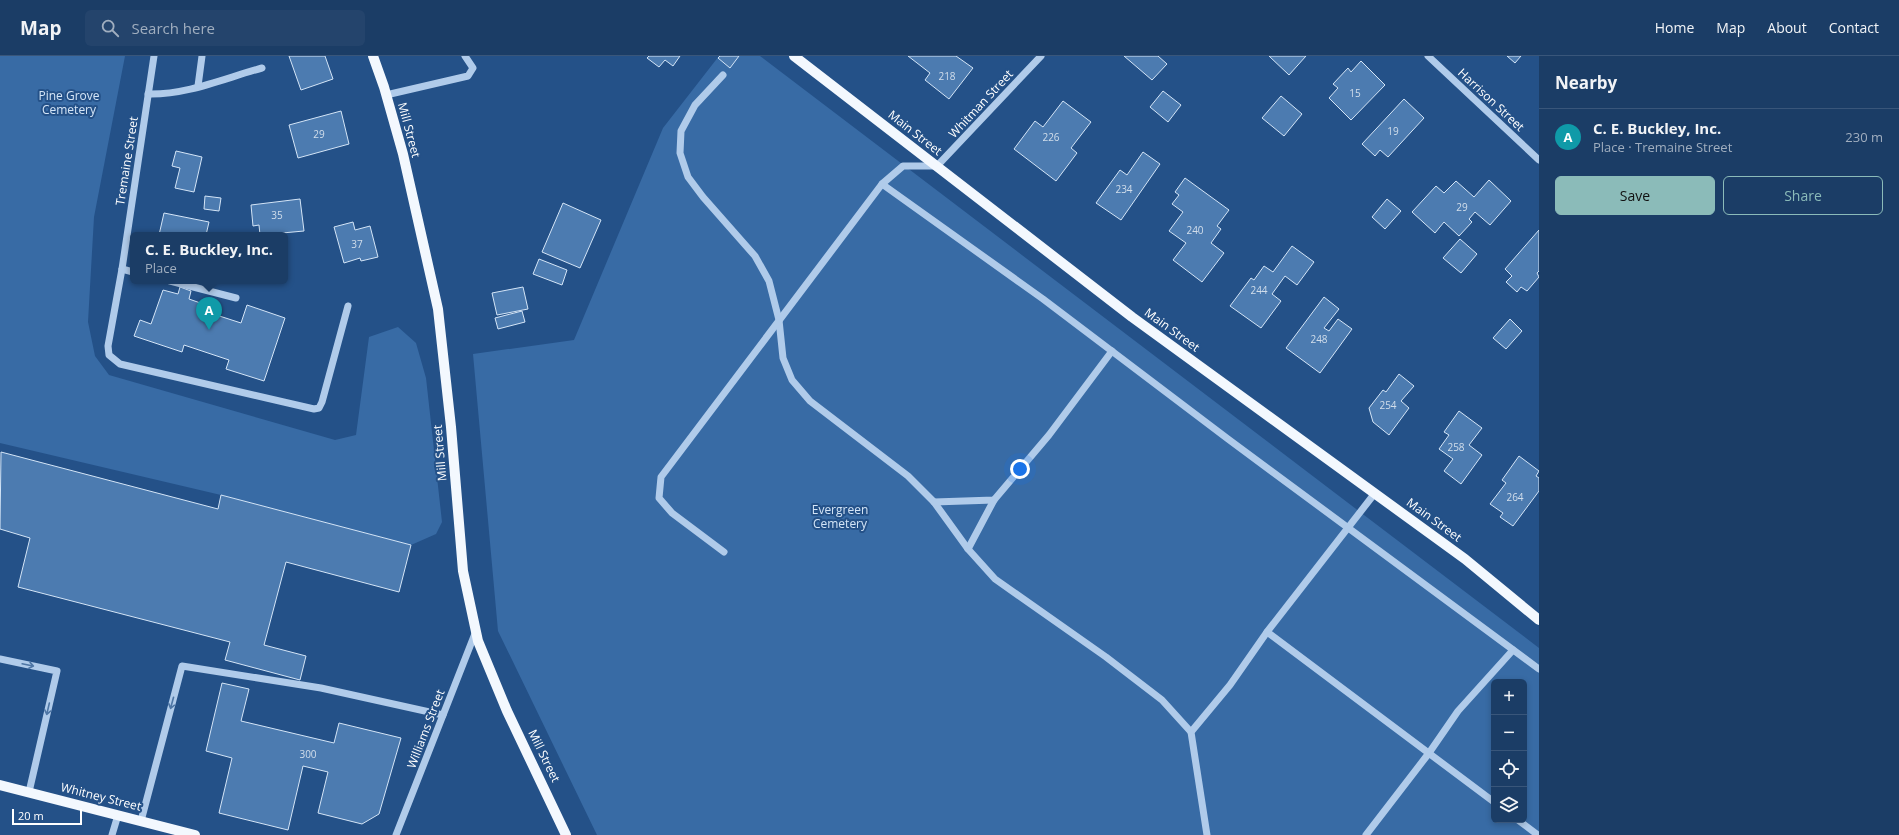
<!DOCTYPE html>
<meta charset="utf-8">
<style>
:root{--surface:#1b3d66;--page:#24446c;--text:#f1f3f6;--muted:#a0aebf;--line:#39567a;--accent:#8bbbb9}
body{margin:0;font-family:"Open Sans",sans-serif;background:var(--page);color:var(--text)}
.controls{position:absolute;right:12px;bottom:12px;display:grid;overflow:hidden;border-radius:6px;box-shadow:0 2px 6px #0003}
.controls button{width:36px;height:36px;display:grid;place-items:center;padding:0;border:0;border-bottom:1px solid var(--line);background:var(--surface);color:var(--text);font:20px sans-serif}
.scale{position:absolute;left:12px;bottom:10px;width:70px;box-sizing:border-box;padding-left:4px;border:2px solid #fff;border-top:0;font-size:11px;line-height:14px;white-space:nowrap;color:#fff;-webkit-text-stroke:3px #245188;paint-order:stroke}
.you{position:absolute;left:1020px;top:413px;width:14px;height:14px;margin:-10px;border:3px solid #fff;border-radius:50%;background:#1a73e8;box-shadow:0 0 0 6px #1a73e833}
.badge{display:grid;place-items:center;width:26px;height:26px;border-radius:50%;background:var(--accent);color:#fff;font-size:13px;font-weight:700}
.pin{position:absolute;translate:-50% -33px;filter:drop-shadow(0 1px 2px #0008)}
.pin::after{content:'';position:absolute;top:21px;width:14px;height:12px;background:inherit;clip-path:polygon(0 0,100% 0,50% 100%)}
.popup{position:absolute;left:130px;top:176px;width:158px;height:52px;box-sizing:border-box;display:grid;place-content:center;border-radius:6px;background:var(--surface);filter:drop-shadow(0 1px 3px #0005);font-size:13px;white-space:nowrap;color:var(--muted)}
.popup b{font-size:15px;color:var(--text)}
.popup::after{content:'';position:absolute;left:50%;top:100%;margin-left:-8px;border:8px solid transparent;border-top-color:var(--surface)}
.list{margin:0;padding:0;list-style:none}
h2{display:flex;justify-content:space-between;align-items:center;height:52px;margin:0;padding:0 16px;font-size:17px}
h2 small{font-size:13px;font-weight:400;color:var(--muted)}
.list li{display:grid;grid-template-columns:26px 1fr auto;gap:12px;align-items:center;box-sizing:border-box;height:56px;padding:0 16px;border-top:1px solid var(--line)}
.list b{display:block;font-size:15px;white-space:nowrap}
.list p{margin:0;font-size:13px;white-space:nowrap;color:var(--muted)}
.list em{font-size:13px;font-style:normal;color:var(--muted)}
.actions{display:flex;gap:8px;padding:12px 16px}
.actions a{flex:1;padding:9px 0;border:1px solid var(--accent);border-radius:6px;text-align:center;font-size:14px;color:var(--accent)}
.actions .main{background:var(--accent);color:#111}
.icon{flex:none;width:22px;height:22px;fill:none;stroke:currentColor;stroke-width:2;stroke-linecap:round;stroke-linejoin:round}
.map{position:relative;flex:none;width:1539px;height:779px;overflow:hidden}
header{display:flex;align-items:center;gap:24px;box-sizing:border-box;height:56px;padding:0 20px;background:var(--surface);border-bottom:1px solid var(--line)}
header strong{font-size:19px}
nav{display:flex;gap:22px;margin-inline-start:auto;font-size:14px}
.search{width:280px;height:36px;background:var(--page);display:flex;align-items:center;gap:10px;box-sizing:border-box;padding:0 14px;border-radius:6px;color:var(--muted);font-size:15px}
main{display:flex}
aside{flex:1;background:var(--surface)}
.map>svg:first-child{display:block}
</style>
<header>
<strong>Map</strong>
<div class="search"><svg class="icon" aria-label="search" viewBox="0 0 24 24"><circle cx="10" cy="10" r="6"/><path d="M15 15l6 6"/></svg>Search here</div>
<nav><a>Home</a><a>Map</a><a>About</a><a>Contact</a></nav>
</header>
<main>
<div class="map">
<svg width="1539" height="779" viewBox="0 0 1539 779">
<rect width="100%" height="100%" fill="#245188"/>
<g fill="#386ba5" fill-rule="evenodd">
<path d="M0,0H125L94,161L88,266L95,300L109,319L335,384L356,379L369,281L398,271L416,287L426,322L442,466L436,478L411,489L221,439L0,387Z"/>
<path d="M719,0H760L1539,592V779H597L498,575L473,298L574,284L663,72ZM1494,626H1524V764H1494Z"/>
</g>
<g fill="#4c7bb0" stroke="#d4e5f7">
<path d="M289,0H325L333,23L301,34Z"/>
<path d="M649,0H680L673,10L665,4L659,11L647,2Z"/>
<path d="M720,0H739L730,12L718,2Z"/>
<path d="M908,0H956L973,12L949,43L925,24L930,17Z"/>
<path d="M1124,0H1158L1167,8L1152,24Z"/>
<path d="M1269,0H1306L1289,19Z"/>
<path d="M1507,0H1521L1515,7Z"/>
<path d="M1361,5L1385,29L1351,64L1329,42L1338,32L1333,28L1348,12L1351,16Z"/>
<path d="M1163,35L1181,49L1168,66L1150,51Z"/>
<path d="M1281,40L1302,58L1284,80L1262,62Z"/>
<path d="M1404,43L1424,62L1388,101L1380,94L1375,100L1362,88Z"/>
<path d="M1063,45L1091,66L1071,92L1077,97L1056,125L1014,93L1035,65L1043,71Z"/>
<path d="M341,55L349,88L298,102L289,69Z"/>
<path d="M176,95L202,101L194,136L175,132L180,112L172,110Z"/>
<path d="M1143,96L1160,108L1121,164L1096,147L1120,114L1127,119Z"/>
<path d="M1185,122L1229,154L1217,170L1221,173L1211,187L1224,197L1202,226L1173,204L1186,187L1169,175L1183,156L1172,148L1179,139L1175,136Z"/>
<path d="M1489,124L1511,145L1490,169L1475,156L1469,163L1472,166L1459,180L1444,166L1435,177L1412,156L1436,130L1444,137L1456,125L1474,141Z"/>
<path d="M205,140L221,142L219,155L204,153Z"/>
<path d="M300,143L304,175L260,179L259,169L253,170L251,149Z"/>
<path d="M1387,143L1401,155L1385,173L1372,161Z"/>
<path d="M563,147L601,164L580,212L542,196Z"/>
<path d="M164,157L209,166L206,179H159Z"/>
<path d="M353,166L355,174L370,170L378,201L361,205L360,202L344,207L334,171Z"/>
<path d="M1539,174V215L1537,217L1539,221L1527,235L1521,231L1517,236L1506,226L1512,220L1505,213Z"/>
<path d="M1460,183L1477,198L1461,217L1443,202Z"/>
<path d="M1292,190L1314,206L1297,229L1285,220L1272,238L1281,245L1261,272L1230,250L1251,222L1254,224L1264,210L1273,216Z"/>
<path d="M539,203L567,214L562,229L533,218Z"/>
<path d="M180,231L191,235L189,243L206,249L204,255L241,267L247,249L285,262L264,325L226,313L229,304L184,289L182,296L134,280L140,264L151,268L163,234L178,238Z"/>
<path d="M523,231L528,253L497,259L492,237Z"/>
<path d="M1324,241L1339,253L1324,272L1329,275L1338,263L1352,273L1320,317L1286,292Z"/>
<path d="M522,255L525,266L498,273L495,262Z"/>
<path d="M1510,263L1522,275L1506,293L1493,282Z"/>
<path d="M1399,318L1414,330L1401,345L1409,352L1389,379L1373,366L1369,352L1383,334L1386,336Z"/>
<path d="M1459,355L1482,372L1469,389L1482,399L1461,428L1444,415L1453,403L1439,393L1449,379L1444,376Z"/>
<path d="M1,396L218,453L221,439L411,489L399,536L286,506L264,589L306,600L300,624L225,604L230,586L18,531L30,482L0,473Z"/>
<path d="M1519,400L1539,415L1536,420L1539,422V435L1513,470L1500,461L1503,457L1490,448L1506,427L1502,424Z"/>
<path d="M222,627L249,633L241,665L334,687L339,667L401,682L379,758L362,768L318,757L328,716L303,710L288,774L219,757L232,702L206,695Z"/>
</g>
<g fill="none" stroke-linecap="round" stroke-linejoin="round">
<g stroke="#b0cbea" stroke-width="7">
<path d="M154,0L122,213L108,290L109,299L120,308L314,353L319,352L322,346L348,250"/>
<path d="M1428,0L1539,104"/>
<path d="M723,19L695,49L681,75L680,97L688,121L703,141L755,200L769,225L779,264L783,302L792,324L810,345L908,420L934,446L968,493L995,523L1106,601L1162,644L1191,676"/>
<path d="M198,30L202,0"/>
<path d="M148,38C187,39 225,22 262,12"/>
<path d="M386,39L468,20L473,12L465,0"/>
<path d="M882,128L1043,243L1228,383L1539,613"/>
<path d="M122,213L133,216"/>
<path d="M170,225L236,242"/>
<path d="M934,446L994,444L1049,379L1112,295"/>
<path d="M968,493L994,444"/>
<path d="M724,496L672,457L659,442L661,421L882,128L903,110H937L1041,0"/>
<path d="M1267,576L1494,746"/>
<path d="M0,603L57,615L29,736"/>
<path d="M1518,764L1538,779"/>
<path d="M141,765L182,610L321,632L443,659"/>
<path d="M112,779L118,759"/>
<path d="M396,779L476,575"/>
<path d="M1207,779L1191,676L1230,629L1267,576L1375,437"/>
<path d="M1366,779L1429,697L1458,655L1513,594"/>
</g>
<g stroke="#f3f8fe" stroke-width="10">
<path d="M373,0L384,31L403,98L438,253L451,371L463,515L478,585L507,655L566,779"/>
<path d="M794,0L1132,261L1465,503L1539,564"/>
<path d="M0,729L195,779"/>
</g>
</g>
<defs><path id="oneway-shaft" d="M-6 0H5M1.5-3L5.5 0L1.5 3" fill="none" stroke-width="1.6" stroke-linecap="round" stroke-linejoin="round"/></defs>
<g stroke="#4e76a5">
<use href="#oneway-shaft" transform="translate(28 609) rotate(12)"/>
<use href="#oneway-shaft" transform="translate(172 647) rotate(105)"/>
<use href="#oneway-shaft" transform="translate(48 653) rotate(103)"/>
</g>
<g text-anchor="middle" stroke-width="4" stroke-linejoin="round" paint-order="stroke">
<g font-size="10" fill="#d2deeb">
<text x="947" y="24">218</text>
<text x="1355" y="41">15</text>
<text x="1393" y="79">19</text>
<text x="319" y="82">29</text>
<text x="1051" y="85">226</text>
<text x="1124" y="137">234</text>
<text x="1462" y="155">29</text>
<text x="277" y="163">35</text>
<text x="1195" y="178">240</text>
<text x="357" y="192">37</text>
<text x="1259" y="238">244</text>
<text x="1319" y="287">248</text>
<text x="1388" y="353">254</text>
<text x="1456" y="395">258</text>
<text x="1515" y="445">264</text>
<text x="308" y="702">300</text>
</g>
<g font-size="12" fill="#d4e5f7" stroke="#245188">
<text x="69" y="44">Pine Grove<tspan x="69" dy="14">Cemetery</tspan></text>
<text x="840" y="458">Evergreen<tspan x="840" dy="14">Cemetery</tspan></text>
</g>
<g font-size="12" fill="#fff" stroke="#245188">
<text transform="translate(1491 44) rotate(43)" y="4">Harrison Street</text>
<text transform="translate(981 48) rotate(-47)" y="4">Whitman Street</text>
<text transform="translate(409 74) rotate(75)" y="4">Mill Street</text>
<text transform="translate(915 77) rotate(38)" y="4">Main Street</text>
<text transform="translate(127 105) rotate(-81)" y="4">Tremaine Street</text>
<text transform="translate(1172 274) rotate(36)" y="4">Main Street</text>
<text transform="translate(440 397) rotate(-95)" y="4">Mill Street</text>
<text transform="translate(1434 464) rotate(36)" y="4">Main Street</text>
<text transform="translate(426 673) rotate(-69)" y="4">Williams Street</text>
<text transform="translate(544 700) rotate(64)" y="4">Mill Street</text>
<text transform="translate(101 741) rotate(14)" y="4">Whitney Street</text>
</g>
</g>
</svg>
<div class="controls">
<button>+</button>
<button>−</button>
<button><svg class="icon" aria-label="locate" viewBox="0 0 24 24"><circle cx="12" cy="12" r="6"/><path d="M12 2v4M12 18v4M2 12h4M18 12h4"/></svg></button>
<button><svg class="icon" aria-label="layers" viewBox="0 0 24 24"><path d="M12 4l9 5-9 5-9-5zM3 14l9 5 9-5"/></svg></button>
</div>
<div class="scale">20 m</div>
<div class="you"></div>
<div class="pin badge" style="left:209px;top:274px;background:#0f9aa8">A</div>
<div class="popup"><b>C. E. Buckley, Inc.</b>Place</div>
</div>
<aside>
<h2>Nearby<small></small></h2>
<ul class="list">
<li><span class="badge" style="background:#0f9aa8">A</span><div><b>C. E. Buckley, Inc.</b><p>Place · Tremaine Street</p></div><em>230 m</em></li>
</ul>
<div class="actions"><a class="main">Save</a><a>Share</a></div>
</aside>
</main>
